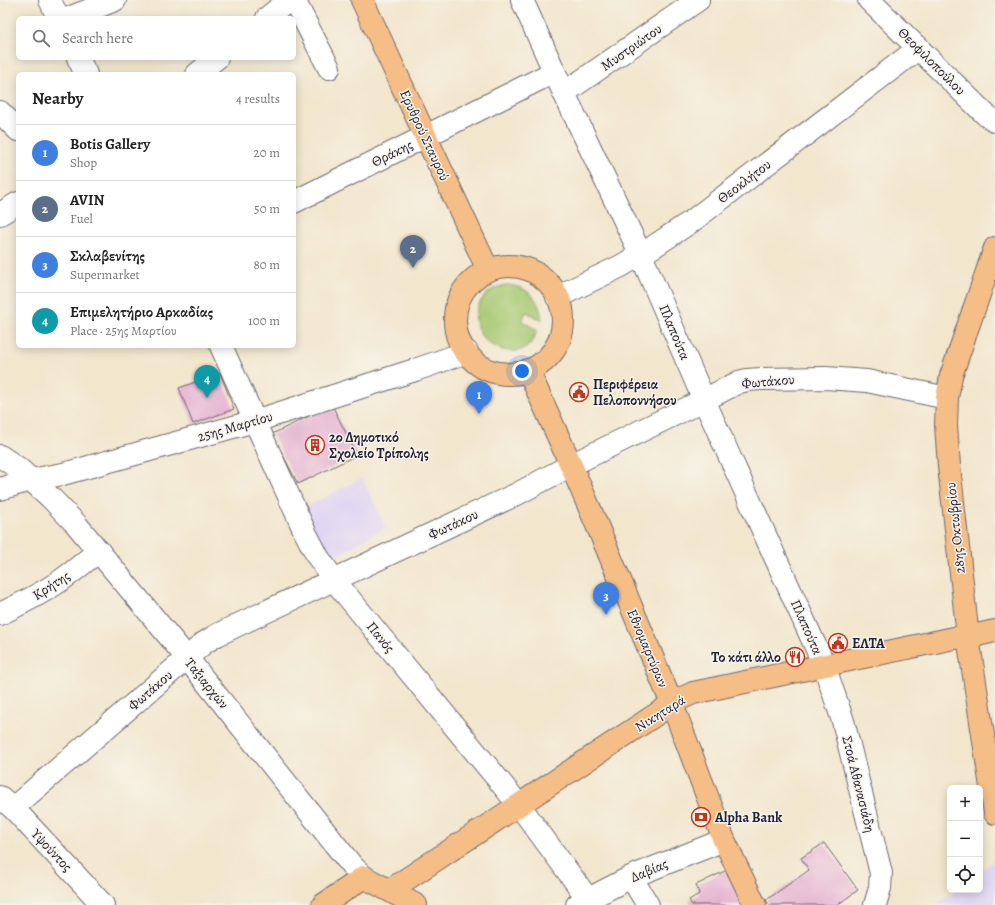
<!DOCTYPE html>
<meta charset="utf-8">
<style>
:root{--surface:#fff;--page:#f2f2f2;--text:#222;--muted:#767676;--line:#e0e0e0;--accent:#c8321e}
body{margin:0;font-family:Alegreya,serif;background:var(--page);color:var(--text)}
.controls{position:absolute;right:12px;bottom:12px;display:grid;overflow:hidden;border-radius:6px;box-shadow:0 2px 10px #0003}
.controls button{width:36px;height:36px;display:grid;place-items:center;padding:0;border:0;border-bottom:1px solid var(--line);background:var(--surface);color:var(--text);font:20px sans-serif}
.you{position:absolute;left:522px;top:371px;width:14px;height:14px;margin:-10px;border:3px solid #fff;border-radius:50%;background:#1a73e8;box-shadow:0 0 0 6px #1a73e833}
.badge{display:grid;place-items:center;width:26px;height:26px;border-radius:50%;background:var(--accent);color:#fff;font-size:13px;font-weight:700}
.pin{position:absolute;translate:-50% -33px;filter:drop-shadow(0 1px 2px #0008)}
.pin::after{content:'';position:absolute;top:21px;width:14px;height:12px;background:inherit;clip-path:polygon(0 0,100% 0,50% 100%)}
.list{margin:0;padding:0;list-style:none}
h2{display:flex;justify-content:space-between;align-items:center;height:52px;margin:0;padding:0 16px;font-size:17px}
h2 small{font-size:13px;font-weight:400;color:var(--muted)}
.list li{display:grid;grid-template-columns:26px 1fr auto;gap:12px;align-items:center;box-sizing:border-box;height:56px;padding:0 16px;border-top:1px solid var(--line)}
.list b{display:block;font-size:15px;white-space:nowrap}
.list p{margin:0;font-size:13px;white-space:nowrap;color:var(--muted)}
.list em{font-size:13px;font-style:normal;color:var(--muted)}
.icon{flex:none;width:22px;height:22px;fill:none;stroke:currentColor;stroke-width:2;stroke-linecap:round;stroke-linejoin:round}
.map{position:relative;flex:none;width:995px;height:905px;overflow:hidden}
.search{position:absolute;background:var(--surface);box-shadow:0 2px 10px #0003;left:16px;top:16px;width:280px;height:44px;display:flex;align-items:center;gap:10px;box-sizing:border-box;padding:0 14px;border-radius:6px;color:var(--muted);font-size:15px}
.panel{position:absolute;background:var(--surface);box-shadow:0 2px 10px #0003;left:16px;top:72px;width:280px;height:276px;border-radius:6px}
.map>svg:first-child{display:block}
</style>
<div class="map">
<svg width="995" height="905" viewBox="0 0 995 905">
<rect width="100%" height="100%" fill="#f7f3e8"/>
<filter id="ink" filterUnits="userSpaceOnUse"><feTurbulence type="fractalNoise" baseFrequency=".025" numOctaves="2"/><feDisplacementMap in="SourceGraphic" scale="8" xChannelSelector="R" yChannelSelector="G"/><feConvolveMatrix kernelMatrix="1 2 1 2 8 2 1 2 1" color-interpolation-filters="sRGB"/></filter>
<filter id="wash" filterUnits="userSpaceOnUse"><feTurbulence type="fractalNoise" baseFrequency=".012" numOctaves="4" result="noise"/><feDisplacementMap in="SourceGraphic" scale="16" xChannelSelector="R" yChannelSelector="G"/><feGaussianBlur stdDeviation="0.9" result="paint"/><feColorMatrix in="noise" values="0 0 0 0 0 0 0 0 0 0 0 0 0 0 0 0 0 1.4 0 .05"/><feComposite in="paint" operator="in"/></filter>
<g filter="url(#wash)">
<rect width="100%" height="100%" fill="#f2e6cd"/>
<g fill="#e0d4f4">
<path d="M362,478L386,528L329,559L302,509Z"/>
<path d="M995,860V905H936L956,890H980V871Z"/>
</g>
<path fill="#a6c870" stroke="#647556" d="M506,285C528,286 540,299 542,320L526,312L522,321L537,330C535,336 533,342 528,346C521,352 512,352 504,350C481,345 468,322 481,301C487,291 495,287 506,285Z"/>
<g id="blocks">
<g fill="#e5b1d2">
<path d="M220,373L234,409L193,424L179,388Z"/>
<path d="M332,405L357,455L298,484L272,434Z"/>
<path d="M824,843L858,890L837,905H769L766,900L809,870L801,858Z"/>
<path d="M729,869L745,905H692L689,900L699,894L696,885Z"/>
</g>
</g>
</g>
<g filter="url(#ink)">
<use href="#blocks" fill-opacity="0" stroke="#6b676e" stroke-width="1"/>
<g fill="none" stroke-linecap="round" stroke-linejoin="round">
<g stroke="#6b676e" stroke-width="24">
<g id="minor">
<path d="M50,0L58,18"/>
<path d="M294,0L329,68"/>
<path d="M522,0L564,93L641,255L704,400L824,665L843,721L881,873L880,888L875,905"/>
<path d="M869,0L986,115L995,121"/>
<path d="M69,18L115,0"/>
<path d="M267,18L289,0"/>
<path d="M78,58L86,74"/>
<path d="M197,74L217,58"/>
<path d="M564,93L698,0"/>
<path d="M0,112L18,130"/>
<path d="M294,202L554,72"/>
<path d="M0,214L18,203"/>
<path d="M557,297L621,266L653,247L692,221L919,48"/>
<path d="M221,346L305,532L318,557L334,580L519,805L588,899"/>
<path d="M0,456L18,468L50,497L76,524L187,658L353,867L364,877"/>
<path d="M0,489L31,480L63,474L255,421L415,370L467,352"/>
<path d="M0,614C23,603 47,591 67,576C78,568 88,559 99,551"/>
<path d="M0,797L13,808L103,905"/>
<path d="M13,808L187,658L204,643L217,635L246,621L517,494L571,465L704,400L739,382L747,380L761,379L826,378L867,381L947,398"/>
<path d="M631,877L648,905"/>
<path d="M577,905L631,877L724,840"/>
</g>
</g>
<g stroke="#6b676e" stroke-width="24">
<g id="major">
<path d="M362,0L488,270"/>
<path d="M995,248L951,376L947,398L946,425L949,466L968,637L995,813"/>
<circle cx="509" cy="320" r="54"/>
<path d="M528,370L571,465L602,537L672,704L724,840L755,905"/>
<path d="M390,890L678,700L693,693L954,638L968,637L995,631"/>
<path d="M323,905L364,877L416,905"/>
</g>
</g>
<use href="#minor" stroke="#fff" stroke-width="22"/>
<use href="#major" stroke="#f6be87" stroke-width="22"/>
</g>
</g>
<defs>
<g id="civic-ring" transform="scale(1)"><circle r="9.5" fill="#f7f3e8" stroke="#c8321e" stroke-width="1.5"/><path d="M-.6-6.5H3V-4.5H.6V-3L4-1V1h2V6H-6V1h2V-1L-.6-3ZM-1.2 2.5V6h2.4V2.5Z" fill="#c8321e"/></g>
<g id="building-ring" transform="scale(1)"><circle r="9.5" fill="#f7f3e8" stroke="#c8321e" stroke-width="1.5"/><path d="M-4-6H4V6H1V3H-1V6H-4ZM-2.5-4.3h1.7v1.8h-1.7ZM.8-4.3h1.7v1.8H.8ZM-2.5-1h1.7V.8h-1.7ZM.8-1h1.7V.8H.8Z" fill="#c8321e"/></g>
<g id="restaurant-ring" transform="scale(1)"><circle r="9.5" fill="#f7f3e8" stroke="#c8321e" stroke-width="1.5"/><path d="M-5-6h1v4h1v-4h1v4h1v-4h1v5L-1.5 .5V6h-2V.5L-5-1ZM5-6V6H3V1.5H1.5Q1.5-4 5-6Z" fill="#c8321e"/></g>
<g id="bank-ring" transform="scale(1)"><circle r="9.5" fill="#f7f3e8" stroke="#c8321e" stroke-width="1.5"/><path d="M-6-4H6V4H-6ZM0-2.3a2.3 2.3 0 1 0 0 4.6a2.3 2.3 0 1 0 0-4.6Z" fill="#c8321e"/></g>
</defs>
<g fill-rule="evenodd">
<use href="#civic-ring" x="579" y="392"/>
<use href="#building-ring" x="315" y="445"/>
<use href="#civic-ring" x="838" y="643"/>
<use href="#restaurant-ring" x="795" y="657"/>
<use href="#bank-ring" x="701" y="817"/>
</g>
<g text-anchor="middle" stroke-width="3" stroke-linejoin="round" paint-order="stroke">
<g font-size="14" fill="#22223b" stroke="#f7f3e8">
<text transform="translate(631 47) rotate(-35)" y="5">Μυστριώτου</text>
<text transform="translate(932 61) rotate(45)" y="5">Θεοφιλοπούλου</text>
<text transform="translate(425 135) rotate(65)" y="5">Ερυθρού Σταυρού</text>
<text transform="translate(392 153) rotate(-26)" y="5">Θράκης</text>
<text transform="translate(744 181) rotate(-37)" y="5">Θεοκλήτου</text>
<text transform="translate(675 332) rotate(67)" y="5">Πλαπούτα</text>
<text transform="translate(768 381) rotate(-5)" y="5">Φωτάκου</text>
<text transform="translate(235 426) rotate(-16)" y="5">25ης Μαρτίου</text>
<text transform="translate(453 524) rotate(-25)" y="5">Φωτάκου</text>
<text transform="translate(955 528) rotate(-96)" y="5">28ης Οκτωβρίου</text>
<text transform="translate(51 585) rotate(-33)" y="5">Κρήτης</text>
<text transform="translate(807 627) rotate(66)" y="5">Πλαπούτα</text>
<text transform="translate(381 637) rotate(51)" y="5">Πανός</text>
<text transform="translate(648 648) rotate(67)" y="5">Εθνομαρτύρων</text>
<text transform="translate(207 683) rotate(51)" y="5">Ταξιαρχών</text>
<text transform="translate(150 690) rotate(-41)" y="5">Φωτάκου</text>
<text transform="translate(660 713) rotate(-32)" y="5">Νικηταρά</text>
<text transform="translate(859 784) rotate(76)" y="5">Στοά Αθανασιάδη</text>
<text transform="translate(52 850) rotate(47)" y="5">Υψούντος</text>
<text transform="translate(649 870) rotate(-23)" y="5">Δαβίας</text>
</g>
<g font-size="14" font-weight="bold" fill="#22223b" stroke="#f7f3e8" text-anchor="start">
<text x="593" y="389">Περιφέρεια<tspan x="593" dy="16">Πελοποννήσου</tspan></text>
<text x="329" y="442">2ο Δημοτικό<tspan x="329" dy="16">Σχολείο Τρίπολης</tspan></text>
<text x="852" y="648">ΕΛΤΑ</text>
<text x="781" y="662" text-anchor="end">Το κάτι άλλο</text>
<text x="715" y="822">Alpha Bank</text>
</g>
</g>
</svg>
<div class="controls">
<button>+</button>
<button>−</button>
<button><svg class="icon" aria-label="locate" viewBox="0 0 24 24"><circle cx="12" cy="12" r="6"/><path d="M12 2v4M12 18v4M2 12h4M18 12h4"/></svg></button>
</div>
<div class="you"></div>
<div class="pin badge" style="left:479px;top:414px;background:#3f7fe0">1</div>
<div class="pin badge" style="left:413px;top:268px;background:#5c6f8a">2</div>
<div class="pin badge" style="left:606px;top:615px;background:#3f7fe0">3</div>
<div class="pin badge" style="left:207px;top:398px;background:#0f9aa8">4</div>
<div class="search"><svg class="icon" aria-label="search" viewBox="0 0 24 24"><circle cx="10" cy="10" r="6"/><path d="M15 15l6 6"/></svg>Search here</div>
<section class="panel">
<h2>Nearby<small>4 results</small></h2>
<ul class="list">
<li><span class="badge" style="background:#3f7fe0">1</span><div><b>Botis Gallery</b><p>Shop</p></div><em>20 m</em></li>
<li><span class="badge" style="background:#5c6f8a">2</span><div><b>AVIN</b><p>Fuel</p></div><em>50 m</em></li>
<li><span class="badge" style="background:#3f7fe0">3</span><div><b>Σκλαβενίτης</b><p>Supermarket</p></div><em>80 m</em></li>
<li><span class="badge" style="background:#0f9aa8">4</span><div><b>Επιμελητήριο Αρκαδίας</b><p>Place · 25ης Μαρτίου</p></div><em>100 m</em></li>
</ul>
</section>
</div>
